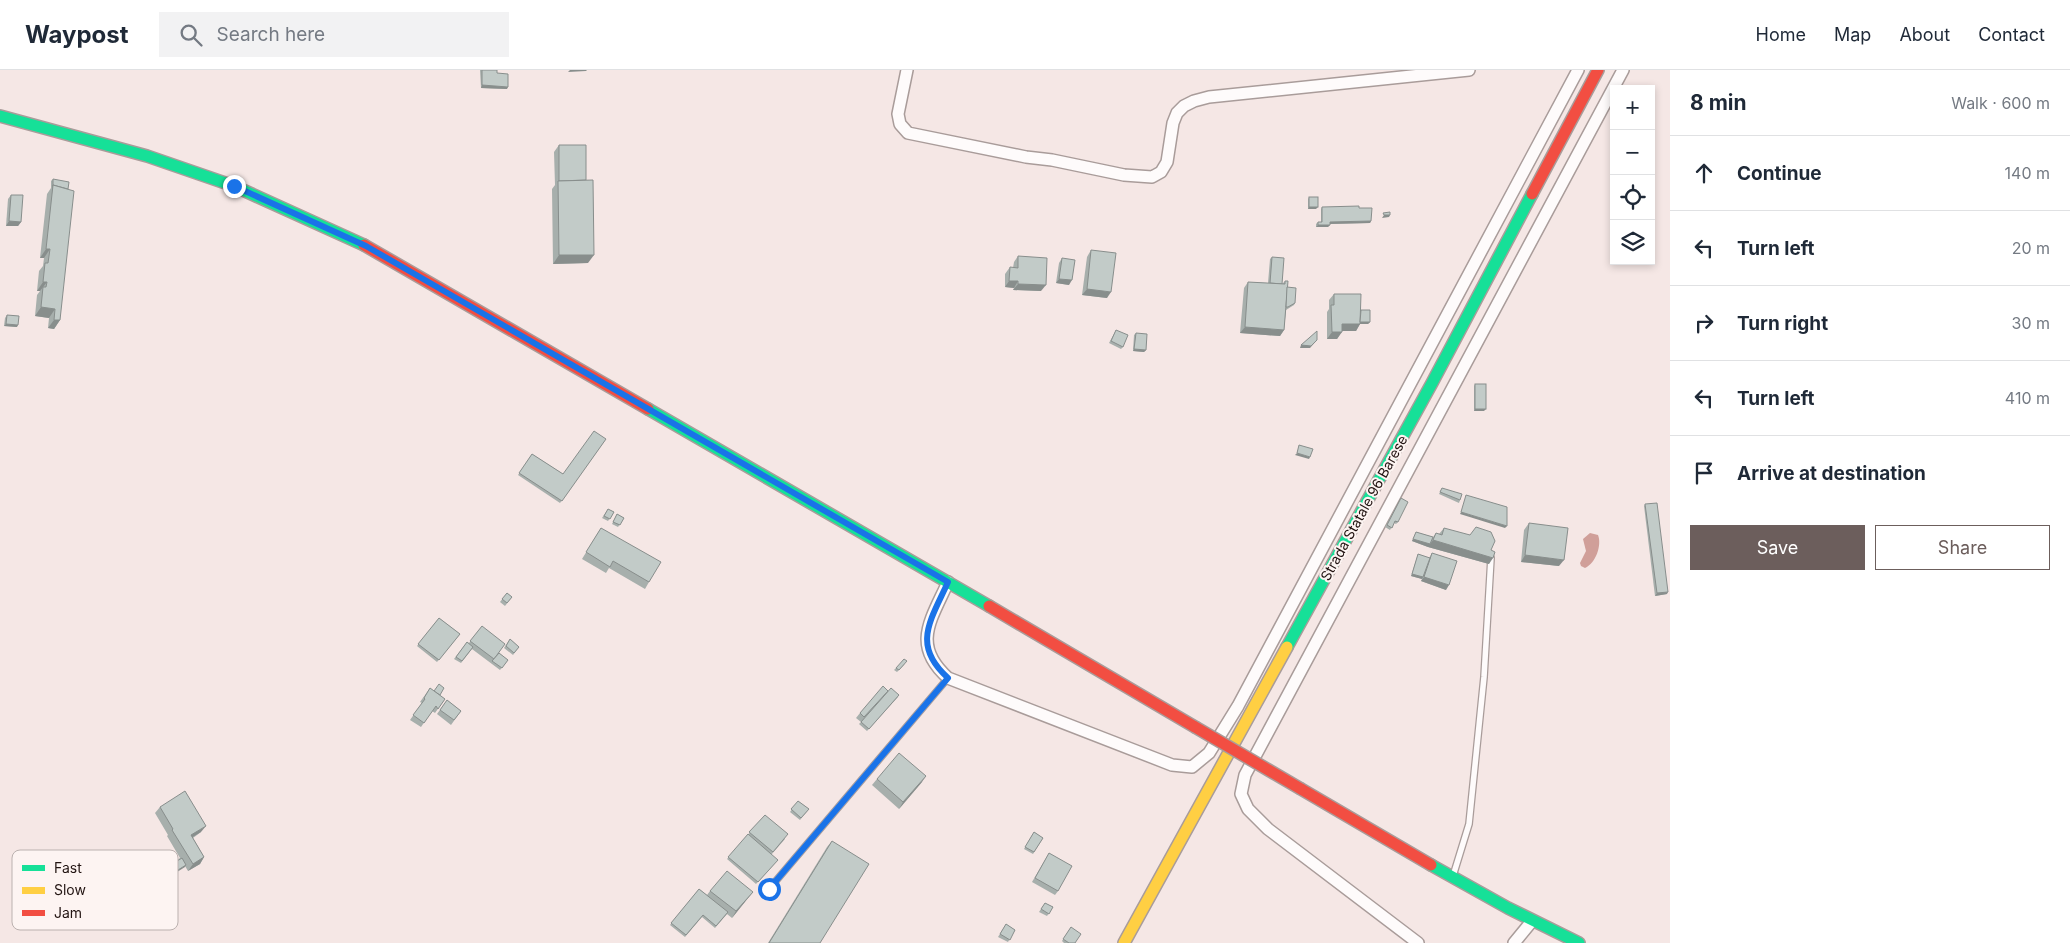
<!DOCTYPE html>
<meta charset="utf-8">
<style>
:root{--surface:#fff;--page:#f2f2f3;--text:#1f2937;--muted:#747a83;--line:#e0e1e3;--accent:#6c5e5c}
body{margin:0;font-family:Inter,sans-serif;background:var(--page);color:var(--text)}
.controls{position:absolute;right:15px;top:15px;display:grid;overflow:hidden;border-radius:0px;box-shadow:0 2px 8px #0003}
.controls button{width:45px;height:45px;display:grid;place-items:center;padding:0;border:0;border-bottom:1px solid var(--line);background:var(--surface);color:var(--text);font:25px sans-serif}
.stop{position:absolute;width:15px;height:15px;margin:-11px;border:4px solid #1a73e8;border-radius:50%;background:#fff}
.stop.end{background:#1a73e8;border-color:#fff;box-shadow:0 1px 5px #0008}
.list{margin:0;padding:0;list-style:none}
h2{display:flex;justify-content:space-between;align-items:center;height:65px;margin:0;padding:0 20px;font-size:21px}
h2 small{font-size:16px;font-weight:400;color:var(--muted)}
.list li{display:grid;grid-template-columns:32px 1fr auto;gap:15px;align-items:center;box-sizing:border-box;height:75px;padding:0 20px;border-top:1px solid var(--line)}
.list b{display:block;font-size:19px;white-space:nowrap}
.list em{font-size:16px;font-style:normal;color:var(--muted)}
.actions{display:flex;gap:10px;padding:15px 20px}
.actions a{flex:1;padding:11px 0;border:1px solid var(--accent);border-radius:0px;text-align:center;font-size:18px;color:var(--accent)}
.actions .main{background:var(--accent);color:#fff}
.icon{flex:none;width:28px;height:28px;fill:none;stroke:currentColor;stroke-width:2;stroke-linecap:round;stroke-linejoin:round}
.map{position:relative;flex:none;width:1670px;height:873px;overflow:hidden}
header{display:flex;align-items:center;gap:30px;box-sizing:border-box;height:70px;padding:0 25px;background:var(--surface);border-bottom:1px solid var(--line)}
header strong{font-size:24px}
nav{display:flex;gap:28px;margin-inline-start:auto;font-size:18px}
.search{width:350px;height:45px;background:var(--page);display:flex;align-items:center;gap:12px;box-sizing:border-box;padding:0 18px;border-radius:0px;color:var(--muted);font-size:19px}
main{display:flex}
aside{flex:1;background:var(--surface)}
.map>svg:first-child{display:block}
</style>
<header>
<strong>Waypost</strong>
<div class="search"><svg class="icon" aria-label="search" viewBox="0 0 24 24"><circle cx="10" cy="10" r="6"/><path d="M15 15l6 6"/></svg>Search here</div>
<nav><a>Home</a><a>Map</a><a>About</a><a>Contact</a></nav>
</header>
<main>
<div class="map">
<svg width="1670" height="873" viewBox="0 0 1670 873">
<rect width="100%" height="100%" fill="#f5e7e5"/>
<path fill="#d09f99" d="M1590,463L1598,465C1602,475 1596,493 1585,498L1581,496L1580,493L1586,481L1583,469Z"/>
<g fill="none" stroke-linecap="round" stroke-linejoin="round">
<g stroke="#a99c9a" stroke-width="8">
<g id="lane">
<path d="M1453,806L1469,754L1484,607L1491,488"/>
<path d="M769,819L948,608"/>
</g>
</g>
<g stroke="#a99c9a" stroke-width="14">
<g id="street">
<path d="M907,0L898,44L900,54L908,63L1026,87L1052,90L1124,105L1152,107L1161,102L1167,92L1173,53L1177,43L1184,36L1194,31L1209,27L1469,0"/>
<path d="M948,512C931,550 911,575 948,608L1172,695L1192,697L1209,683L1238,636L1578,0"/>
<path d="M1418,873L1268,759L1248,739L1241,724L1245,705L1623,0"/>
<path d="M1514,873L1532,851"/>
</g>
</g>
<g stroke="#a99c9a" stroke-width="14">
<g id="fast">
<path d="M0,46L147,86L234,116L364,175"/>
<path d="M648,339L989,536"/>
<path d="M1287,577L1432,313L1532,124"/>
<path d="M1431,795L1508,838L1579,873"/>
</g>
</g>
<g stroke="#a99c9a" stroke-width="14">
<path id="slow" d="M1124,873L1287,577"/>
</g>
<g stroke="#a99c9a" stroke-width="14">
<g id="jam">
<path d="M1532,124L1598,0"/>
<path d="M364,175L648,339"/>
<path d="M989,536L1195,657"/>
<path d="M1301,719L1431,795"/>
</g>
</g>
<use href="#lane" stroke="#fefbfb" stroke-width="5.5"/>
<use href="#street" stroke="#fefbfb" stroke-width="11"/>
<use href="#fast" stroke="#16e098" stroke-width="11"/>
<use href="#slow" stroke="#ffcf43" stroke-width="11"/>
<use href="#jam" stroke="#f24e42" stroke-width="11"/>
<g stroke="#a99c9a" stroke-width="14" stroke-linecap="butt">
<path id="jam-bridge" d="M1195,657L1301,719"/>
</g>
<use href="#jam-bridge" stroke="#f24e42" stroke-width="11"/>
</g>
<g fill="#a7afac">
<path d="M480,0H497V3L507,19L481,18Z"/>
<path d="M559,75L588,193L553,194L552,119L555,115L554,82Z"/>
<path d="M53,109L68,119L60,250L54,259L48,258L49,248L35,246L37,225L40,221H37L39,201L43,196L44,188H40L47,124L51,118V111Z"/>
<path d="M11,125L21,152L18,156H6L8,129Z"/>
<path d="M1309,127L1316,139H1308V129Z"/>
<path d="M1322,137L1359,138L1371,151L1370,153L1330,154L1328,157H1316V154L1318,152H1321V139Z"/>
<path d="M1091,180L1107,228L1082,225L1087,187Z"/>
<path d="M1018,186L1041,221L1013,220L1014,218L1005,217V204L1010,197L1013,198L1014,192Z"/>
<path d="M1272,187L1282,214L1285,211L1287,217L1295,233L1294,235L1286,240L1284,260L1280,266L1240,263L1244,218L1248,212L1268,213L1270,189Z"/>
<path d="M1062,188L1069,215L1056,213L1059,193Z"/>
<path d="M1334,224L1361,240L1370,252L1368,254H1360L1356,261H1342L1337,269H1327V242L1329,239V230Z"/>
<path d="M7,245L17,257L4,256L5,248Z"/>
<path d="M1116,260L1123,277L1121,279L1109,273Z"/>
<path d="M1136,263L1146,280L1144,282L1133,281L1134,265Z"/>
<path d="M1475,314L1484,341H1474V316Z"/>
<path d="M606,369L560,433L518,405L532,384L563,404Z"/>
<path d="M1442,418L1460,430L1459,433L1439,424Z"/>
<path d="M1400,430L1398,452L1396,454L1394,453L1390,460L1385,457Z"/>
<path d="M1645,434L1667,524L1655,526L1644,436Z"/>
<path d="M608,439L614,442L608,451L602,448Z"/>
<path d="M617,444L624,448L618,457L612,454Z"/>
<path d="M1529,453L1559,496L1521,492L1524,460Z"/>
<path d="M601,458L649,512L645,519L609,498L606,503L582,489Z"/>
<path d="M1444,458L1491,480L1489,494L1428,477L1412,471L1416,462L1433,467L1436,463L1439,464Z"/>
<path d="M1432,483L1446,520L1421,511L1422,509L1411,506L1417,487L1418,484L1429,488Z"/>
<path d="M507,523L512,527L505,536L500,532Z"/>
<path d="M439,548L460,564L437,592L417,576Z"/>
<path d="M482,556L499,583L508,590L500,600L472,579L461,593L454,589L467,572L469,573Z"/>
<path d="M510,569L519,577L513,585L504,578Z"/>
<path d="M905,594L897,602L894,600L896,598Z"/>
<path d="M430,618L445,629L435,643L432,641L421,657L410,650L422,633L420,632Z"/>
<path d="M888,621L898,627L867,661L859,654L861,652L856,648L860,643Z"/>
<path d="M447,630L461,641L451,655L437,644Z"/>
<path d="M877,709L922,712L899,739L872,715Z"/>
<path d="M798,731L809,739L800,750L790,742Z"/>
<path d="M160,737L201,762L193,768L204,787L200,794L188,801L185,796L145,822L140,815L142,813L180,788L167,766L168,765L155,743Z"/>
<path d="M765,745L785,769L771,785L776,792L756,814L727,789Z"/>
<path d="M1034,762L1043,768L1033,784L1024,779Z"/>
<path d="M832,771L820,873H768L827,777Z"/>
<path d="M1049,783L1058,821L1055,825L1032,812Z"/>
<path d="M699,819L707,825L710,821L753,822L732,848L727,844L715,858L702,847L685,867L670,855Z"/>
<path d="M1045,833L1053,837L1047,846L1039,842Z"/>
<path d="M1006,854L1015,860L1008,872L998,867Z"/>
<path d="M1071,857L1075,873H1064L1062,871Z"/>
</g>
<g fill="#888e8c">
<path d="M570,0H587L586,1L568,2Z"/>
<path d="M482,15L508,17L507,19L481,18Z"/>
<path d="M1309,137H1318L1316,139H1308Z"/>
<path d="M1384,145H1390L1389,147L1382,148Z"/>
<path d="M9,151L21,152L18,156H6Z"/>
<path d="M1371,151L1370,153L1328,154L1330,152Z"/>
<path d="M1318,155H1330L1328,157H1316Z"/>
<path d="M46,179H50L44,188H40Z"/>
<path d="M559,185H594L588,193L553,194Z"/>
<path d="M1059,209L1072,210L1069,215L1056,213Z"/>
<path d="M1009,211H1018L1014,218L1005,217Z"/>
<path d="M43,212H47L40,221H37Z"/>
<path d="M1018,214L1046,215L1041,221L1013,220Z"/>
<path d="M1087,219L1111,222L1107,228L1082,225Z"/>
<path d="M41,237L55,239L49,248L35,246Z"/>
<path d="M54,250H60L54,259L48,258Z"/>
<path d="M1358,252H1370L1368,254H1360L1356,261H1337L1342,254Z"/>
<path d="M6,254L18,255L17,257L4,256Z"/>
<path d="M1245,257L1284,260L1280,266L1240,263Z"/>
<path d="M1332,262H1342L1337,269H1327Z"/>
<path d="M1317,270L1310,278H1300L1301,275Z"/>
<path d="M1134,279L1146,280L1144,282L1133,281Z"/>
<path d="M1475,339H1486L1484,341H1474Z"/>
<path d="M1297,383L1310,387L1309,389L1295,385Z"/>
<path d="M1461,442L1507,456L1505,458L1460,444Z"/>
<path d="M1413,469L1430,474L1433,470L1493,488L1489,494L1428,477L1412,471Z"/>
<path d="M1525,485L1564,490L1559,496L1521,492Z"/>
<path d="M1412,504L1423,507L1422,509L1411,506Z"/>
<path d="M1424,507L1449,515L1446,520L1421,511Z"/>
<path d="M1668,522L1667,524L1655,526L1657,523Z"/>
<path d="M926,706L922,712L899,739L903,732Z"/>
<path d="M206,756L201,762L186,771L191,765Z"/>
<path d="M204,787L200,794L188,801L193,794Z"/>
<path d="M186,795L185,797L145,822L146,820Z"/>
<path d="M753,822L748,828L732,848L736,841Z"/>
</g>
<g fill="#c2cbc8" stroke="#888e8c">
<path d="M482,0H497V3L508,4V17L482,15Z"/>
<path d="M559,75H586V110L559,111Z"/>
<path d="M53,109L69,112L68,119L53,115V119Z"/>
<path d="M593,110L594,185H559L558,111Z"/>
<path d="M53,115L74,121L60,250H54L55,239L41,237L43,217H46L47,212H43L45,193H48L50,179H46Z"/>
<path d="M11,125H23L21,152L9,151Z"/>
<rect x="1309" y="127" width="9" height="10"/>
<path d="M1359,136V138H1372L1371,151L1330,152V155H1318V152H1322V137Z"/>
<path d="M1390,142V145H1384L1383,143Z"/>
<path d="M1091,180L1116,183L1111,222L1087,219Z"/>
<path d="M1018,186L1047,188L1046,215L1018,214V211H1009L1010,197L1018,198Z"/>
<path d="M1272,187L1284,188L1282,214L1270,213Z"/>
<path d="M1062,188L1075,190L1072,210L1059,209Z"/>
<path d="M1285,211H1288L1284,260L1245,257L1248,212L1285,214Z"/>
<path d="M1287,217L1296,218L1295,233L1288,237H1286Z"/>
<path d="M1334,224H1361L1360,254H1342V262H1332L1331,235H1334Z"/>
<path d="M1361,240H1370V252H1360Z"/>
<path d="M7,245L19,246L18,255L6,254Z"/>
<path d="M1116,260L1128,265L1123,277L1111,271Z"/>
<path d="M1317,261V270L1311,276L1301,275Z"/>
<path d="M1136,263L1147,264L1146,280L1134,279Z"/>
<rect x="1475" y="314" width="11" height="25"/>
<path d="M594,361L606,369L562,431L519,403L532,384L563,404Z"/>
<path d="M1299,375L1313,379L1310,387L1297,383Z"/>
<path d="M1442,418L1462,424L1460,430L1440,422Z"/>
<path d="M1466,425L1507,437V456L1461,442Z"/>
<path d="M1401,428L1408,432L1398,452L1395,451L1392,458L1387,455Z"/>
<path d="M1657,433L1668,522L1657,523L1645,434Z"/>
<path d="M608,439L614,442L610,449L604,446Z"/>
<path d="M617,444L624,448L620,455L613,452Z"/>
<path d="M1529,453L1568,458L1564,490L1525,485Z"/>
<path d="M1476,457L1491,462L1495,471L1491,480L1495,482L1493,488L1433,470L1436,463L1442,465L1444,458L1470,465Z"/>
<path d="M601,458L661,492L649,512L613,491L610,497L586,482Z"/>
<path d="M1416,462L1433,467L1430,474L1413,469Z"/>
<path d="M1432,483L1457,491L1449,515L1424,507Z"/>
<path d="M1418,484L1430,488L1423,507L1412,504Z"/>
<path d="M507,523L512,527L507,533L502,529Z"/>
<path d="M439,548L460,564L439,590L418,574Z"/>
<path d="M482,556L505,574L494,589L470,571Z"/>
<path d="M510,569L519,577L514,583L506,576Z"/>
<path d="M467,572L473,577L462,591L456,587Z"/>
<path d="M499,583L508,590L502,598L492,591Z"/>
<path d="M904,589L907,591L899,600L896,598Z"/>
<path d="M439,614L444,618L440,625L434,621Z"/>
<path d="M883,616L888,621L864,647L860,643Z"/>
<path d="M430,618L445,629L438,639L436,636L424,653L413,645L425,629L424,628Z"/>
<path d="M891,618L899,625L869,659L861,652Z"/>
<path d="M447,630L461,641L454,650L440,640Z"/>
<path d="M899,683L926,706L903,732L877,709Z"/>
<path d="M185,721L206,756L191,765L204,787L193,794L172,760L173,759L160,737Z"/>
<path d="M798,731L809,739L801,748L791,739Z"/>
<path d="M765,745L788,764L773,782L749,762Z"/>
<path d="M1034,762L1043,768L1034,782L1025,777Z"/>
<path d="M748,764L778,790L758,812L728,787Z"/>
<path d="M832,771L869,794L820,873H769Z"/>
<path d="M1049,783L1072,796L1058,821L1035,808Z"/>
<path d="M182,788L186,795L146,820L142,813Z"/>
<path d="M727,801L753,822L736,841L710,821Z"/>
<path d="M699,819L728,842L716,856L703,845L686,865L671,853Z"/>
<path d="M1045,833L1053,837L1049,844L1041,839Z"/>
<path d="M1006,854L1015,860L1010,870L1000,864Z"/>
<path d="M1071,857L1081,864L1075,873H1069L1063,869Z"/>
</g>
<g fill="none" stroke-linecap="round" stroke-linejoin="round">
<path stroke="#1a73e8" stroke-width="6" d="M234,116L366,176L948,512C931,550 911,575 948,608L769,819"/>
</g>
<g text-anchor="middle" stroke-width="4" stroke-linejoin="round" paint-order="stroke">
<g font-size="14" fill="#221412" stroke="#fdf4f2">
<text transform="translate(1364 438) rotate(-61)" y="5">Strada Statale 96 Barese</text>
</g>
</g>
<rect x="12" y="780" width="166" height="80" rx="8" fill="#fdf4f2" stroke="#bbb1af" stroke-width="1"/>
<rect x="22" y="795" width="23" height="6" fill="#16e098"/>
<rect x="22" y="817" width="23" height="7" fill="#ffcf43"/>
<rect x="22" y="840" width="23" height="6" fill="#f24e42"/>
<g font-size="14" fill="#221412">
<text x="54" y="803">Fast</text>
<text x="54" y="825">Slow</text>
<text x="54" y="848">Jam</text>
</g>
</svg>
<div class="controls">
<button>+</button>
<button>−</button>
<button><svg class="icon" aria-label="locate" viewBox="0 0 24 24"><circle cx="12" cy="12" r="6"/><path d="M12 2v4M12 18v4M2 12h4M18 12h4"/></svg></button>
<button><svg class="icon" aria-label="layers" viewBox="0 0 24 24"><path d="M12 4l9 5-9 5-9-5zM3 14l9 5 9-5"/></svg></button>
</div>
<div class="stop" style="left:769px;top:819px"></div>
<div class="stop end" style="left:234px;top:116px"></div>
</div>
<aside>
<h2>8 min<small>Walk · 600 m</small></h2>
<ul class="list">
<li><svg class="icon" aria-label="ahead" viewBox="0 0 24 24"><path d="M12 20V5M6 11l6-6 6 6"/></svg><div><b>Continue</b></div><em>140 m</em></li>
<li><svg class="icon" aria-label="left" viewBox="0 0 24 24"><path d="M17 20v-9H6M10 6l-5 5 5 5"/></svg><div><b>Turn left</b></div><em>20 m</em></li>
<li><svg class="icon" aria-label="right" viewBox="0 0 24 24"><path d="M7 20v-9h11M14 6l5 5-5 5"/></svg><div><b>Turn right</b></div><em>30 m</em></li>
<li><svg class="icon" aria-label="left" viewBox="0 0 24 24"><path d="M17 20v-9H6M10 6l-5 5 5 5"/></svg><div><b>Turn left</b></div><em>410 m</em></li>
<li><svg class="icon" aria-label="arrive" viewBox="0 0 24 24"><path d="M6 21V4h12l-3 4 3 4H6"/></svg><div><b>Arrive at destination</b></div></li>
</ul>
<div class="actions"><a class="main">Save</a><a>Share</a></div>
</aside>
</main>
